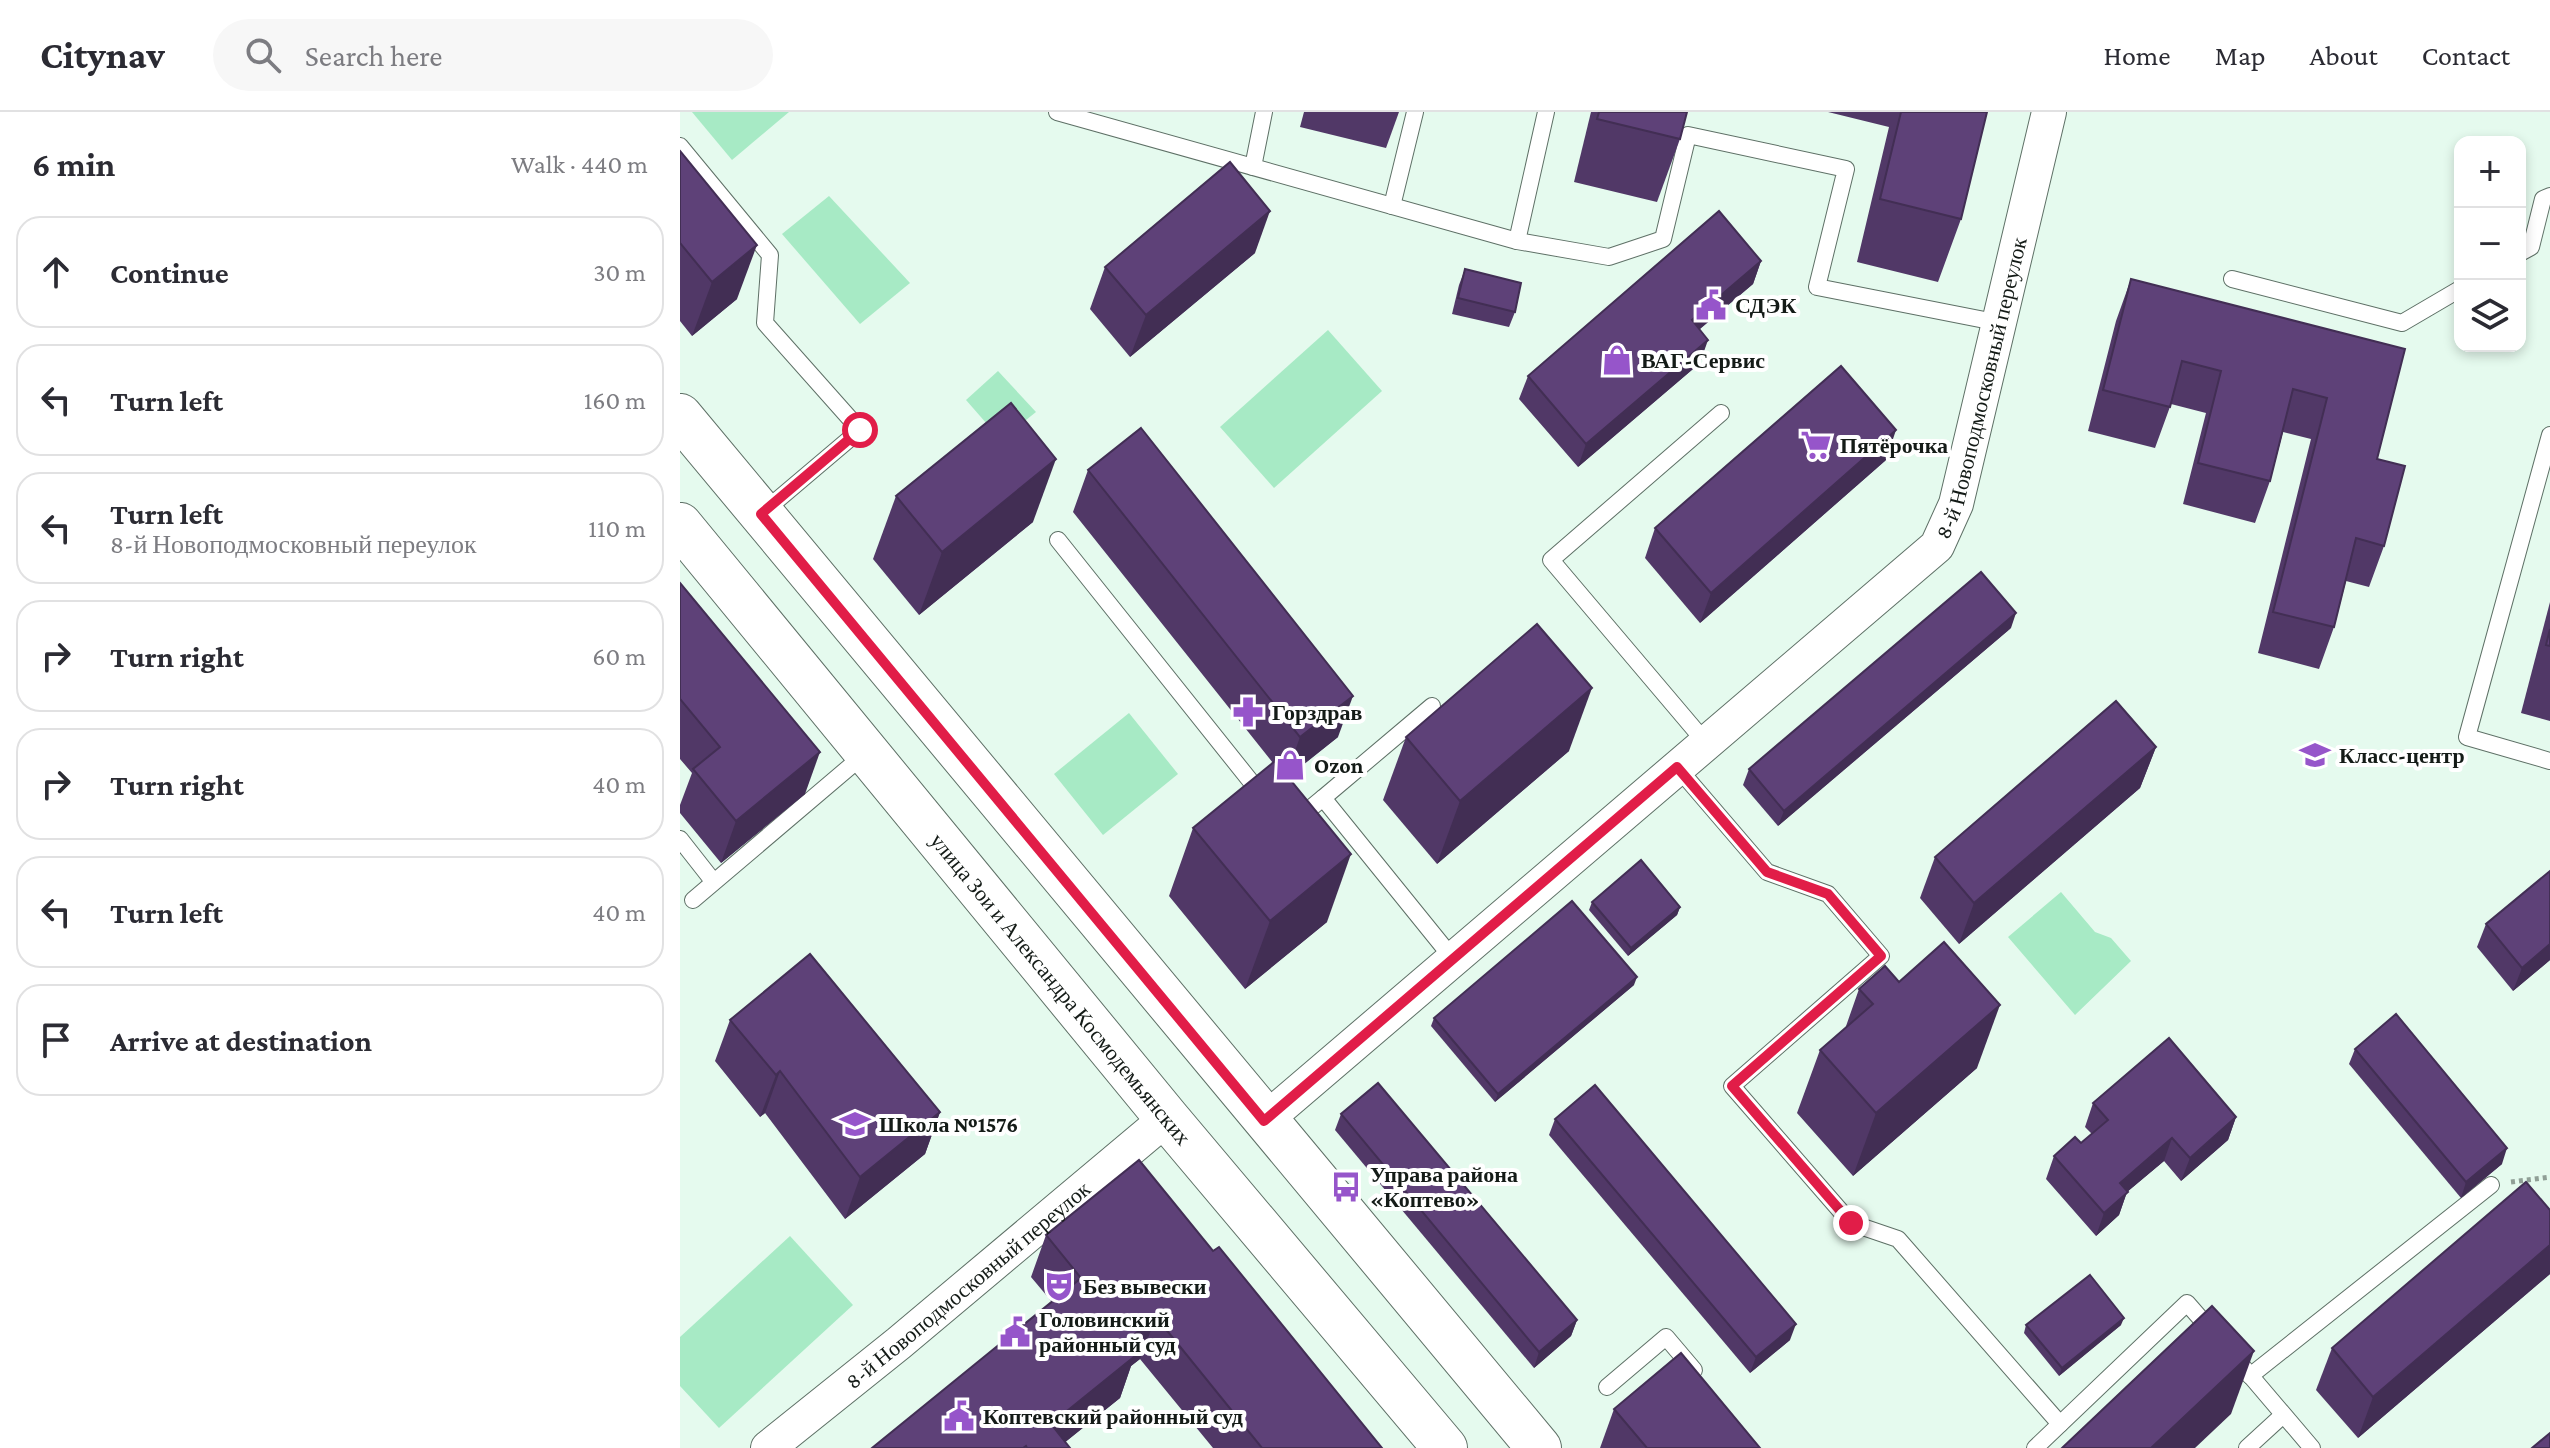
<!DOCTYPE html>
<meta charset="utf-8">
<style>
:root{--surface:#fff;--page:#f7f7f7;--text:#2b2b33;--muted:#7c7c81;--line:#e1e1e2}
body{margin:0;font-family:"Crimson Pro",serif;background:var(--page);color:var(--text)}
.controls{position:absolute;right:24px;top:24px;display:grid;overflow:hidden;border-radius:16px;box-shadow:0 4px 12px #0003}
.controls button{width:72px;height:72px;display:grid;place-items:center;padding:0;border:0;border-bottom:2px solid var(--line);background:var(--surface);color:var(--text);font:40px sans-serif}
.stop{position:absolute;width:24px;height:24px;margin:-18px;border:6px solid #e11d48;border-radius:50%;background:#fff}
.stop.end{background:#e11d48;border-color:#fff;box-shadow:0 2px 8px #0008}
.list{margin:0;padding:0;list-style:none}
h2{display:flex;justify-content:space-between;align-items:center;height:104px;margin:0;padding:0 32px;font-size:34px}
h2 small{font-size:26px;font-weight:400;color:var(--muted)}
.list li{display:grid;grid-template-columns:52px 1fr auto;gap:24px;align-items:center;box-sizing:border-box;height:112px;margin:0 16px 16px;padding:0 16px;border:2px solid var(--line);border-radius:24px}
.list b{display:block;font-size:30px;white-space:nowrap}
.list p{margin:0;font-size:26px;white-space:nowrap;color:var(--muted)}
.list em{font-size:26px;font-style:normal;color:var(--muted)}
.icon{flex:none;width:44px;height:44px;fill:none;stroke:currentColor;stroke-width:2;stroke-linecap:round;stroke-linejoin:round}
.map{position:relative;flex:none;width:1870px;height:1336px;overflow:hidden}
header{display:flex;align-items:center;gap:48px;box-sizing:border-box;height:112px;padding:0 40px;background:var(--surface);border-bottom:2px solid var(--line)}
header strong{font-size:38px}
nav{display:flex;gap:44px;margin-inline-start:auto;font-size:28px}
.search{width:560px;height:72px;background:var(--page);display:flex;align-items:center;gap:20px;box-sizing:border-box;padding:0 28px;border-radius:44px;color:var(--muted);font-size:30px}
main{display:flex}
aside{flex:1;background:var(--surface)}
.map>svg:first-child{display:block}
</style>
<header>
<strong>Citynav</strong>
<div class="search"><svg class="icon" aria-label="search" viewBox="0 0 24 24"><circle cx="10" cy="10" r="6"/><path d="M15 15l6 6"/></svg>Search here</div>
<nav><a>Home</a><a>Map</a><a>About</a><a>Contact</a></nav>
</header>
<main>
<aside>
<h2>6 min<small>Walk · 440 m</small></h2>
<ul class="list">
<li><svg class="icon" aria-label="ahead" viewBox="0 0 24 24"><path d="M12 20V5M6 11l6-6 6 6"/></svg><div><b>Continue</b></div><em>30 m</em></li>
<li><svg class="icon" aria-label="left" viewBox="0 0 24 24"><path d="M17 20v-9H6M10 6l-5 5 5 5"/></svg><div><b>Turn left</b></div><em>160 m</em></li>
<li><svg class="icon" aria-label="left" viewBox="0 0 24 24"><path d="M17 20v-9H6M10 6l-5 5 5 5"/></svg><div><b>Turn left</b><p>8-й Новоподмосковный переулок</p></div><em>110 m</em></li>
<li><svg class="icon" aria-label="right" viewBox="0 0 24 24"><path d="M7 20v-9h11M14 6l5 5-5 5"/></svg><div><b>Turn right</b></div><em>60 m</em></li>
<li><svg class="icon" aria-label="right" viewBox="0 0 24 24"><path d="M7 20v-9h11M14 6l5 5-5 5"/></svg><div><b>Turn right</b></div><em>40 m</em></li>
<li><svg class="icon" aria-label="left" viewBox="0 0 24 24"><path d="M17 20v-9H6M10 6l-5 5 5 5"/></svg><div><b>Turn left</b></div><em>40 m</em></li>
<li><svg class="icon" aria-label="arrive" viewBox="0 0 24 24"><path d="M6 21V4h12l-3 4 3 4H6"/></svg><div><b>Arrive at destination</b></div></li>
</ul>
</aside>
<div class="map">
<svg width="1870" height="1336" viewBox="0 0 1870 1336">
<rect width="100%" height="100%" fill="#e5faee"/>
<g fill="#a7eac5">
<path d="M12,0H109L52,48Z"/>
<path d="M149,84L230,171L180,212L102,122Z"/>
<path d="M648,218L702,279L594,376L540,315Z"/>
<path d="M318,259L356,300L321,328L286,288Z"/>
<path d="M449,601L498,662L423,723L374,662Z"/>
<path d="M1381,780L1415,820L1431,826L1451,849L1395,903L1328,825Z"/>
<path d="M110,1124L173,1193L39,1316L0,1274V1225Z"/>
</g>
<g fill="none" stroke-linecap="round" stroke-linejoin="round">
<g stroke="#5e7066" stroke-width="18">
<g id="lane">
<path d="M377,0L837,129L929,145L983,127L1008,23L1166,57L1137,175L1320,211"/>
<path d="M0,34L90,143L85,211L180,318L82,401"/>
<path d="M573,55L584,0"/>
<path d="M712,94L735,0"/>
<path d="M837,129L866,0"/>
<path d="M1840,141L1851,135L1863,87L1870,84"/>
<path d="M1552,167L1722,211L1780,177"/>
<path d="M1870,323L1787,625L1870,649"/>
<path d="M378,428L584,686"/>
<path d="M1026,631L871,448L1041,301"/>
<path d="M997,655L1087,760L1148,782L1201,844L1052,974L1171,1111L1218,1127L1380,1312"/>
<path d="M643,686L752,594"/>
<path d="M615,709L643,686L774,848"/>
<path d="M0,727L33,769"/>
<path d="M13,788L186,641"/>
<path d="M1552,1242L1632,1336"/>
<path d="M1570,1264L1811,1073"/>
<path d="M927,1275L986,1225L1014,1258"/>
<path d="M1355,1336L1507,1191L1534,1222"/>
<path d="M1567,1336L1603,1303"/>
</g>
</g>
<g stroke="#5e7066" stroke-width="36">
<g id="street">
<path id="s1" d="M584,1009L1257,434L1276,392L1369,0"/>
<path id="s2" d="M88,1336L219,1231L487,1006"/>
</g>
</g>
<g stroke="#5e7066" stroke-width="46">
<g id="secondary">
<path d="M0,304L859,1336"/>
<path id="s3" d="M0,413L487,1006L765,1336"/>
</g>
</g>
<path stroke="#909f96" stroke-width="5" stroke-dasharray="4 4" stroke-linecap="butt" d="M1831,1070L1870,1065"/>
<use href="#lane" stroke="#fff" stroke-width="16"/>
<use href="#street" stroke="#fff" stroke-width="34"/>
<use href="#secondary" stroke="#fff" stroke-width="44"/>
</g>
<g fill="#513867">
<path d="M624,0H719L706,36L620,15Z"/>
<path d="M911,0H1007L1000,27L977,90L894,70Z"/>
<path d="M1148,0H1307L1281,107L1258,170L1177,150L1209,15Z"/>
<path d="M0,39L57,187L12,224L0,209Z"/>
<path d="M575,141L450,245L410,197L425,155Z"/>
<path d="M1081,149L1073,172L1020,217V251L898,355L839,287L848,264Z"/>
<path d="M785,157L835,200L829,215L772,202L779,173Z"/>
<path d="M1451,167L1725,237L1697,347L1704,434L1689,475L1666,469L1654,515L1639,557L1578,541L1631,327L1603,320L1590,369L1575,411L1503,392L1526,301L1491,292L1475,336L1408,319L1436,209Z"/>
<path d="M1206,348L1020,511L965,446L975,416Z"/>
<path d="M408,358L658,625L608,665L647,810L565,877L489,784L513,716L593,651L393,400Z"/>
<path d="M216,384L353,410L239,503L193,447Z"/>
<path d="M0,471L125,682L41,751L0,701V693L12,661L0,647Z"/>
<path d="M1870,490V609L1841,601Z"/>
<path d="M1331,516L1098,714L1063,673L1069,657Z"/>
<path d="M726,625L889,639L757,752L703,688Z"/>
<path d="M1476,635L1460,676L1279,832L1240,786L1255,745Z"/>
<path d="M912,790L1000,795L997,803L948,844L909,798Z"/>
<path d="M1806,812L1870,848L1833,879L1797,835Z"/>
<path d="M954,873L815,990L751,914L754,906Z"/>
<path d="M1179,877L1297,956L1173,1064L1117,1001L1140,938L1165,917Z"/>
<path d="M50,908L260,1000L245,1042L165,1107L85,1001L80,1005L35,949Z"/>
<path d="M1675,937L1822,1052L1781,1086L1669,952Z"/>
<path d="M1413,991L1556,1005L1548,1028L1501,1069L1484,1049L1447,1080L1439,1103L1416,1124L1366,1067L1374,1044L1401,1031L1412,1022L1405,1015Z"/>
<path d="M661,1002L897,1208L891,1224L854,1256L655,1018Z"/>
<path d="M875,1007L1110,1228L1070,1261L869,1023Z"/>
<path d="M1870,1098V1162L1678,1326L1636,1278L1652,1236Z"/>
<path d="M366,1123L533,1139L702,1336H533L460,1247L451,1254L440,1286L385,1330L390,1336H192L372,1190L351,1165Z"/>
<path d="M1346,1213H1441L1379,1264L1344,1221Z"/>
<path d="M934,1297L1080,1336H920Z"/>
</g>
<g fill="#422e54">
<path d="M590,99L575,141L450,245L466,203Z"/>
<path d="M77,133L57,187L12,224L32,170Z"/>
<path d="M1081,149L1073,172L1003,231L1012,208Z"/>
<path d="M1028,228L1020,251L898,355L906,332Z"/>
<path d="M1216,318L1206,348L1020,511L1031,481Z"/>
<path d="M376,347L353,410L239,503L262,440Z"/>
<path d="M1336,501L1331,516L1098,714L1104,699Z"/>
<path d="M912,576L889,639L757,752L780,689Z"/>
<path d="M673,584L658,625L605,667L620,625Z"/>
<path d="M1476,635L1460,676L1279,832L1294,791Z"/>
<path d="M140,640L125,682L41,751L56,709Z"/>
<path d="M671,742L647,810L565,877L590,809Z"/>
<path d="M1000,795L997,803L948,844L951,836Z"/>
<path d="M1870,832V848L1833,879L1842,856Z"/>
<path d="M957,865L954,873L815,990L818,982Z"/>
<path d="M1320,893L1297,956L1173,1064L1196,1001Z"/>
<path d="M100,959L85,1001L80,1005L96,963Z"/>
<path d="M260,1000L245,1042L165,1107L180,1065Z"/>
<path d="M1556,1005L1548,1028L1501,1069L1510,1046Z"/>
<path d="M1492,1026L1484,1049L1447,1080L1439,1103L1416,1124L1424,1101L1440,1071Z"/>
<path d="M1827,1036L1822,1052L1781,1086L1786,1070Z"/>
<path d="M1870,1133V1162L1678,1326L1693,1285Z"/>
<path d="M476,1205L460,1247L451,1254L440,1286L378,1336L371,1312L444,1231Z"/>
<path d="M1444,1206L1441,1213L1379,1264L1382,1256Z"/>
<path d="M897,1208L891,1224L854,1256L859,1240Z"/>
<path d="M1116,1212L1110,1228L1070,1261L1076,1245Z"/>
<path d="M1574,1239L1551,1302L1515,1336H1471Z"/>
</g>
<g fill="#5e4178" stroke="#422e54" stroke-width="2">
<path d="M919,0H1007L1000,27L917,7Z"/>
<path d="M1221,0H1307L1281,107L1200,87Z"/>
<path d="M0,39L77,133L32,170L0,131Z"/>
<path d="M550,50L590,99L466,203L425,155Z"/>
<path d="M1039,99L1081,149L1012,208L1028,228L906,332L848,264Z"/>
<path d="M785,157L841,171L835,200L778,186Z"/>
<path d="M1451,167L1725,237L1697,347L1725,354L1704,434L1676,426L1654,515L1593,500L1647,286L1613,277L1590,369L1518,351L1541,259L1502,249L1490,295L1423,278Z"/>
<path d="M1161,254L1216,318L1031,481L975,416Z"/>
<path d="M331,291L376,347L262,440L216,384Z"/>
<path d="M461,316L673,584L620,625L408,358Z"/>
<path d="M1301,460L1336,501L1104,699L1069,657Z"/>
<path d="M0,471L140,640L56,709L13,657L40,635L0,587Z"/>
<path d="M857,512L912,576L780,689L726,625Z"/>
<path d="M1870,517V534L1866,533Z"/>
<path d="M1436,589L1476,635L1294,791L1255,745Z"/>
<path d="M595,649L671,742L590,809L513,716Z"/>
<path d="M961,748L1000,795L951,836L912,790Z"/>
<path d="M1870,759V832L1842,856L1806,812Z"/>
<path d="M892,789L957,865L818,982L754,906Z"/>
<path d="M1264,830L1320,893L1196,1001L1140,938L1193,892L1179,877L1205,854L1219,870Z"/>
<path d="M130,842L260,1000L180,1065L100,959L96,963L50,908Z"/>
<path d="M1716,902L1827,1036L1786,1070L1675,937Z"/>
<path d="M1489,926L1556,1005L1510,1046L1492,1026L1440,1071L1448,1080L1424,1101L1374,1044L1395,1025L1401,1031L1428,1008L1413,991Z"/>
<path d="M698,971L897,1208L859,1240L661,1002Z"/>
<path d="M915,973L1116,1212L1076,1245L875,1007Z"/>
<path d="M459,1048L533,1139L539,1135L702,1336H582L476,1205L444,1231L455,1244L371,1312L390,1336H347L346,1334L343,1336H192L401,1166L366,1123Z"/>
<path d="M1846,1070L1870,1098V1133L1693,1285L1652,1236Z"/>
<path d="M1410,1163L1444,1206L1382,1256L1346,1213Z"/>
<path d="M1532,1194L1574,1239L1471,1336H1382Z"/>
<path d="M1001,1241L1080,1336H967L934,1297Z"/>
<path d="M1870,1321V1336H1852Z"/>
</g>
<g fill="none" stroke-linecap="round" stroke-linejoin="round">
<path stroke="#e11d48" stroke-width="10" d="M180,318L81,402L584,1009L997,655L1087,760L1148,782L1201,844L1052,974L1171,1111"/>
</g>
<defs>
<g id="civic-bare" transform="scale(2.4)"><path d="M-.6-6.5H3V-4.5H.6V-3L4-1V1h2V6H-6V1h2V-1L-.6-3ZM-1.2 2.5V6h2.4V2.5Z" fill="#9655ca" stroke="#fff" stroke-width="2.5" paint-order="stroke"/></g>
<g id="shop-bare" transform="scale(2.4)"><path d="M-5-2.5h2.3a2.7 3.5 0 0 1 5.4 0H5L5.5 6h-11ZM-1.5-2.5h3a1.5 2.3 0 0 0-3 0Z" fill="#9655ca" stroke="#fff" stroke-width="2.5" paint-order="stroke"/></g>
<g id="supermarket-bare" transform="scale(2.4)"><path d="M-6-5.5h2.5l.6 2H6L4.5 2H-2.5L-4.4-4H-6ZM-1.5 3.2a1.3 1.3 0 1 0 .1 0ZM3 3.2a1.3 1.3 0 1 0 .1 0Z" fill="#9655ca" stroke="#fff" stroke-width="2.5" paint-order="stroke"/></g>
<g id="pharmacy-bare" transform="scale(2.4)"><path d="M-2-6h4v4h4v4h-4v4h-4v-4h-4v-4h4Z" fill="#9655ca" stroke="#fff" stroke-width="2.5" paint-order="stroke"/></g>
<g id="school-bare" transform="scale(2.4)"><path d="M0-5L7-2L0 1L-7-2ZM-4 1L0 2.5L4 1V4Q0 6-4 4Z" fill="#9655ca" stroke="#fff" stroke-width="2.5" paint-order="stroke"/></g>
<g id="bus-bare" transform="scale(2.4)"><path d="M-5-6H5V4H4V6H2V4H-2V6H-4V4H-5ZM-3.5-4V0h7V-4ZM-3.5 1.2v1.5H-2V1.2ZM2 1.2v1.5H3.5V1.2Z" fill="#9655ca" stroke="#fff" stroke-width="2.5" paint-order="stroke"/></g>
<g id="theatre-bare" transform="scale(2.4)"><path d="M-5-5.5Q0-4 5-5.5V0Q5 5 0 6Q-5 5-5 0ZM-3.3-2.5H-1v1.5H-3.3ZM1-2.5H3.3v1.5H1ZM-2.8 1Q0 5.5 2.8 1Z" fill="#9655ca" stroke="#fff" stroke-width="2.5" paint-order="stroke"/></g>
</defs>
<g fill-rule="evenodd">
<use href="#civic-bare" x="1031" y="193"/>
<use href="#shop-bare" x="937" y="248"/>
<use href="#supermarket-bare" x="1136" y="333"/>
<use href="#pharmacy-bare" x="568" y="600"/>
<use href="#school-bare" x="1635" y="643"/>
<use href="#shop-bare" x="610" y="653"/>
<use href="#school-bare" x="175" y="1012"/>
<use href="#bus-bare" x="666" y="1075"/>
<use href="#theatre-bare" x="379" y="1174"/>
<use href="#civic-bare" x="335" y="1220"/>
<use href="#civic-bare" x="279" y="1304"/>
</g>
<g text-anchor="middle" stroke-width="8" stroke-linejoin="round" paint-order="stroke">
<g font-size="22" font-weight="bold" fill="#141b17" stroke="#fff" text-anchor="start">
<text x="1055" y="201">СДЭК</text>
<text x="961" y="256">ВАГ-Сервис</text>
<text x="1160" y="341">Пятёрочка</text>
<text x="592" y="608">Горздрав</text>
<text x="1659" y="651">Класс-центр</text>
<text x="634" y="661">Ozon</text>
<text x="199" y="1020">Школа №1576</text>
<text x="690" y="1070">Управа района<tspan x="690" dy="25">«Коптево»</tspan></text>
<text x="403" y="1182">Без вывески</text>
<text x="359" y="1215">Головинский<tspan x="359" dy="25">районный суд</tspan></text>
<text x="303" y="1312">Коптевский районный суд</text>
</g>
<g font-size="22" fill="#141b17" stroke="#fff">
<text dy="8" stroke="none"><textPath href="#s1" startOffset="1050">8-й Новоподмосковный переулок</textPath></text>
<text dy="8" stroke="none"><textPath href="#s3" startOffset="600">улица Зои и Александра Космодемьянских</textPath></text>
<text dy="8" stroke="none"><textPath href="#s2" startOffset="258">8-й Новоподмосковный переулок</textPath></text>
</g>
</g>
</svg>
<div class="controls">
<button>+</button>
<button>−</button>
<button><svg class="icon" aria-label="layers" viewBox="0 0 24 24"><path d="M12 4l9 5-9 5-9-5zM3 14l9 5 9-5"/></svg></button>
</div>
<div class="stop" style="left:180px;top:318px"></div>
<div class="stop end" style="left:1171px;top:1111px"></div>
</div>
</main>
